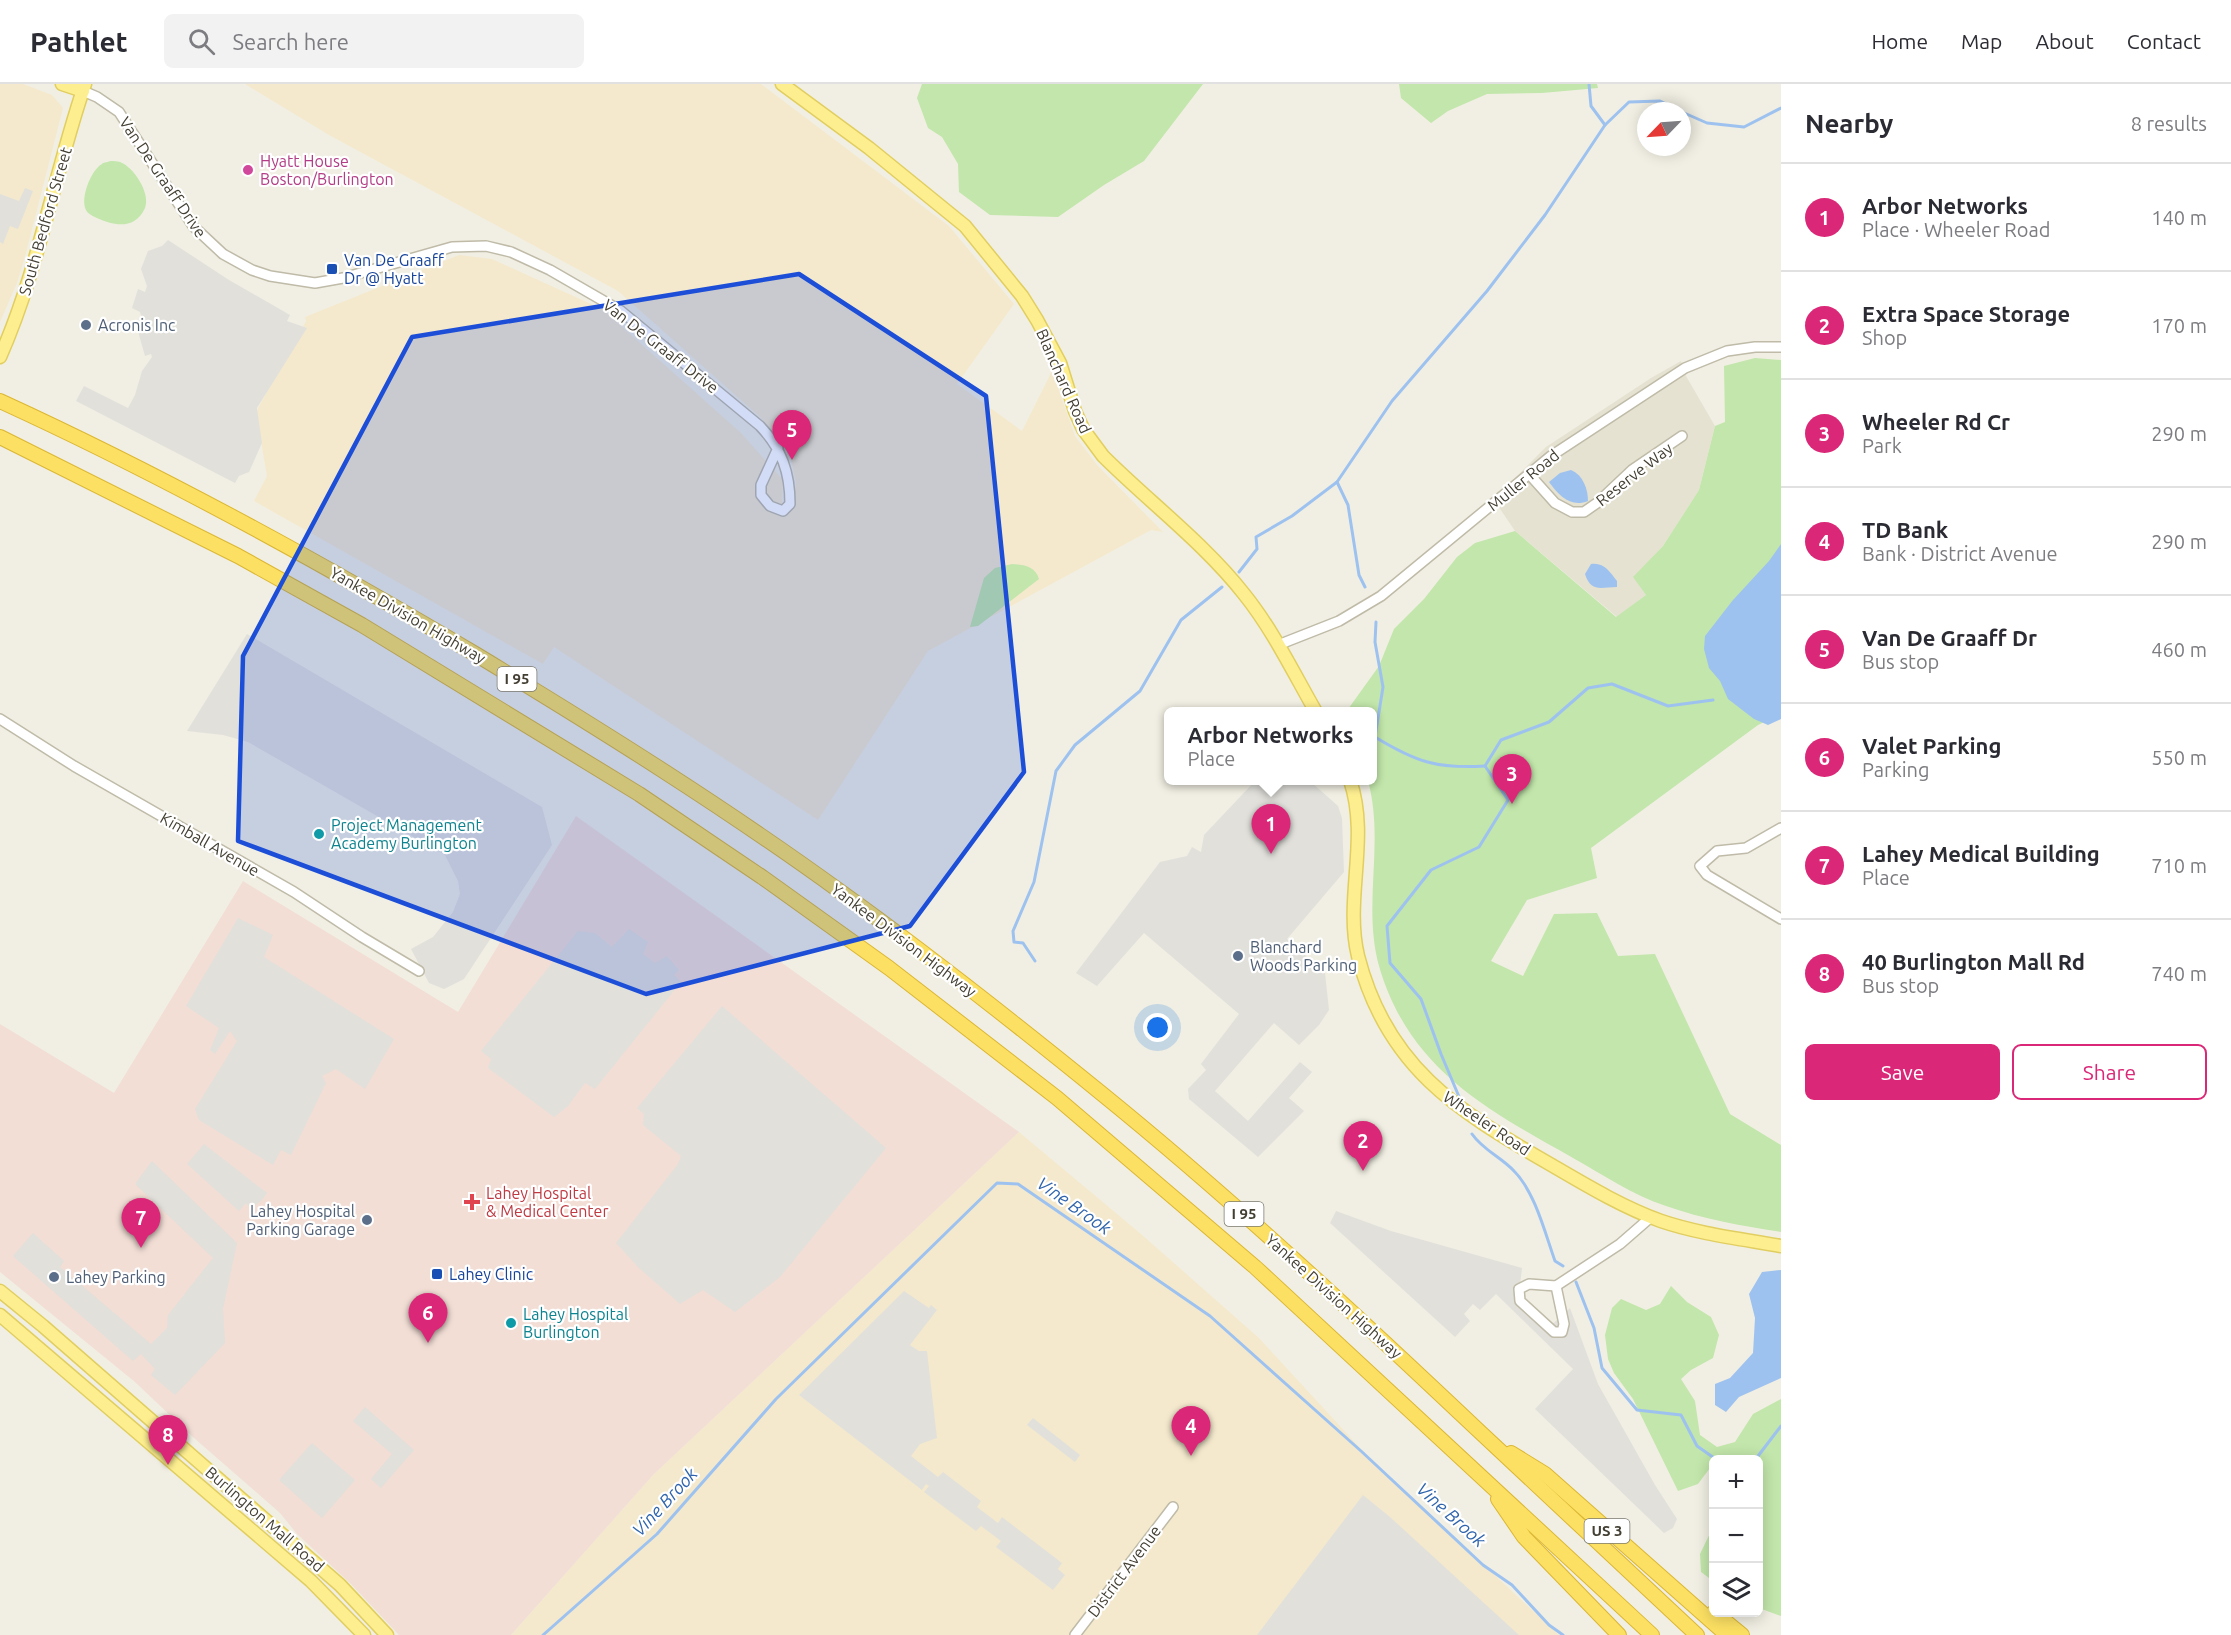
<!DOCTYPE html>
<meta charset="utf-8">
<style>
:root{--surface:#fff;--page:#f2f2f3;--text:#2b2b33;--muted:#7c7c81;--line:#e1e1e2;--accent:#db2777}
body{margin:0;font-family:Ubuntu,sans-serif;background:var(--page);color:var(--text)}
.controls{position:absolute;right:18px;bottom:18px;display:grid;overflow:hidden;border-radius:9px;box-shadow:0 3px 15px #0003}
.controls button{width:54px;height:54px;display:grid;place-items:center;padding:0;border:0;border-bottom:2px solid var(--line);background:var(--surface);color:var(--text);font:30px sans-serif}
.compass{position:absolute;left:1637px;top:18px;width:54px;height:54px;border-radius:50%;background:var(--surface);box-shadow:0 3px 15px #0003;rotate:245deg}
.you{position:absolute;left:1158px;top:944px;width:21px;height:21px;margin:-15px;border:4px solid #fff;border-radius:50%;background:#1a73e8;box-shadow:0 0 0 9px #1a73e833}
.badge{display:grid;place-items:center;width:39px;height:39px;border-radius:50%;background:var(--accent);color:#fff;font-size:20px;font-weight:700}
.pin{position:absolute;translate:-50% -50px;filter:drop-shadow(0 2px 3px #0008)}
.pin::after{content:'';position:absolute;top:32px;width:21px;height:18px;background:inherit;clip-path:polygon(0 0,100% 0,50% 100%)}
.popup{position:absolute;left:1164px;top:623px;width:213px;height:78px;box-sizing:border-box;display:grid;place-content:center;border-radius:9px;background:var(--surface);filter:drop-shadow(0 2px 4px #0005);font-size:20px;white-space:nowrap;color:var(--muted)}
.popup b{font-size:22px;color:var(--text)}
.popup::after{content:'';position:absolute;left:50%;top:100%;margin-left:-12px;border:12px solid transparent;border-top-color:var(--surface)}
.list{margin:0;padding:0;list-style:none}
h2{display:flex;justify-content:space-between;align-items:center;height:78px;margin:0;padding:0 24px;font-size:26px}
h2 small{font-size:20px;font-weight:400;color:var(--muted)}
.list li{display:grid;grid-template-columns:39px 1fr auto;gap:18px;align-items:center;box-sizing:border-box;height:108px;padding:0 24px;border-top:2px solid var(--line)}
.list b{display:block;font-size:22px;white-space:nowrap}
.list p{margin:0;font-size:20px;white-space:nowrap;color:var(--muted)}
.list em{font-size:20px;font-style:normal;color:var(--muted)}
.actions{display:flex;gap:12px;padding:18px 24px}
.actions a{flex:1;padding:14px 0;border:2px solid var(--accent);border-radius:9px;text-align:center;font-size:21px;color:var(--accent)}
.actions .main{background:var(--accent);color:#fff}
.icon{flex:none;width:33px;height:33px;fill:none;stroke:currentColor;stroke-width:2;stroke-linecap:round;stroke-linejoin:round}
.map{position:relative;flex:none;width:1781px;height:1551px;overflow:hidden}
header{display:flex;align-items:center;gap:36px;box-sizing:border-box;height:84px;padding:0 30px;background:var(--surface);border-bottom:2px solid var(--line)}
header strong{font-size:28px}
nav{display:flex;gap:33px;margin-inline-start:auto;font-size:21px}
.search{width:420px;height:54px;background:var(--page);display:flex;align-items:center;gap:15px;box-sizing:border-box;padding:0 21px;border-radius:9px;color:var(--muted);font-size:22px}
main{display:flex}
aside{flex:1;background:var(--surface)}
.map>svg:first-child{display:block}
</style>
<header>
<strong>Pathlet</strong>
<div class="search"><svg class="icon" aria-label="search" viewBox="0 0 24 24"><circle cx="10" cy="10" r="6"/><path d="M15 15l6 6"/></svg>Search here</div>
<nav><a>Home</a><a>Map</a><a>About</a><a>Contact</a></nav>
</header>
<main>
<div class="map">
<svg width="1781" height="1551" viewBox="0 0 1781 1551">
<rect width="100%" height="100%" fill="#f1efe3"/>
<path fill="#e5e2d1" d="M1681,277L1686,292L1715,342L1699,406L1663,462L1634,493L1646,511L1617,533L1515,447L1492,413L1509,400L1546,363L1651,294Z"/>
<g fill="#f4e9cd">
<path d="M0,0H23L52,11L63,24L26,169L17,199L0,238Z"/>
<path d="M245,0H761L949,142L1014,220L957,300L1022,347L1052,287L1075,352L1097,381L1163,448L1151,446L928,567L818,736L554,563L543,580L254,417L267,392L256,328L306,237L305,233L459,171L492,175L602,225L741,349L783,396L782,419L792,427L796,399L790,371L780,355L759,332L618,207L329,51Z"/>
<path d="M1019,1048L1141,1150L1259,1254L1373,1378L1559,1551H511L654,1390Z"/>
</g>
<path fill="#f2ded5" d="M576,732L1019,1048L654,1390L511,1551H399L351,1500L297,1450L280,1429L194,1354L135,1298L0,1188V940L114,1009L243,797L458,928Z"/>
<g fill="#c2e6ab">
<path d="M922,0H1203L1144,77L1104,101L1058,133L990,131L959,108L958,80L942,53L928,44L917,14Z"/>
<path d="M1399,0H1597L1598,4L1542,9L1487,10L1448,27L1431,39L1401,14Z"/>
<path d="M111,77C114,77 117,77 120,78C134,83 151,110 145,124C135,146 114,142 97,134C93,132 88,130 86,126C80,114 91,86 102,80C102,79 111,77 111,77Z"/>
<path d="M1755,274L1781,276V630L1758,641L1591,764L1597,794L1527,816L1491,877L1523,892L1554,830L1597,829L1618,872L1655,870L1730,1030L1781,1061V1148C1742,1142 1703,1135 1666,1122C1632,1111 1604,1091 1573,1074C1486,1025 1409,985 1379,882C1362,820 1385,759 1368,697L1373,696V628H1346L1379,582L1394,545L1424,515L1457,473L1475,459L1515,447L1616,533L1646,511L1633,493L1663,462L1699,406L1715,342L1725,338L1724,282Z"/>
<path d="M1012,480C1024,481 1035,482 1039,495L978,542L970,543L984,494L995,484Z"/>
<path d="M1671,1202L1687,1218L1711,1233L1719,1251L1713,1274L1691,1286L1681,1295L1695,1317L1700,1351L1717,1363L1735,1358L1753,1330L1781,1315V1532L1759,1524L1758,1376H1714L1713,1386L1710,1384L1698,1400L1678,1407L1633,1315L1614,1289L1608,1275L1605,1251L1612,1224L1621,1215L1646,1226L1660,1220Z"/>
<path d="M1713,1443V1497L1701,1488L1700,1470Z"/>
</g>
<g fill="#e1e0db">
<path d="M25,104L33,107L18,145L10,142L3,160L0,158V110L19,117Z"/>
<path d="M168,156L229,196L290,231L287,237L307,244L257,324L262,359L249,388L239,392L235,399L76,317L84,302L128,324L135,311L142,287L152,273L151,270L145,272L135,237L142,235L140,228L132,224L138,205L145,208L147,202L141,185L148,167L162,162Z"/>
<path d="M247,550L542,723L552,761L464,895L444,905L429,899L411,865L433,853L453,828L460,810L458,797L445,771L248,658L223,651L187,647Z"/>
<path d="M1255,697H1310L1338,722L1342,734L1344,788L1287,855L1325,889L1329,926L1319,941L1299,961L1274,939L1215,1007L1248,1037L1300,978L1312,988L1289,1014L1304,1027L1258,1073L1189,1015L1188,1005L1206,986L1201,980L1239,930L1144,849L1097,902L1076,889L1160,778L1187,772L1192,763L1201,768L1204,751Z"/>
<path d="M238,834L273,851L264,873L394,955L365,1005L336,985L322,992L326,999L291,1071L281,1066L273,1081L199,1036L195,1025L237,957L230,947L215,970L210,966L219,944L186,922Z"/>
<path d="M629,845L648,858L643,870L655,879L667,872L679,886L674,891L681,898L595,1005L585,999L568,1022L554,1033L488,984L491,975L481,967L578,847L595,849L612,863Z"/>
<path d="M722,922L886,1064L780,1193L735,1228L703,1206L680,1220L639,1184L616,1159L678,1080L681,1072L643,1041L644,1030L637,1024Z"/>
<path d="M204,1060L267,1109L262,1116L251,1125L246,1119L239,1127L187,1080Z"/>
<path d="M152,1077L237,1159L223,1225L225,1259L175,1311L151,1291L155,1285L141,1270L133,1277L13,1172L33,1149L64,1177L60,1183L151,1260L167,1244L168,1231L213,1174L135,1100Z"/>
<path d="M1336,1127L1391,1147L1522,1184L1518,1218L1546,1246L1570,1224L1598,1300L1655,1401L1677,1435L1673,1444L1664,1449L1535,1325L1573,1285L1496,1210L1480,1226L1473,1220L1464,1230L1470,1237L1455,1253L1330,1139Z"/>
<path d="M904,1207L929,1224L931,1221L937,1226L910,1261L919,1267H927L937,1354L920,1360L911,1372L938,1393L943,1388L981,1417L977,1423L998,1439L1002,1433L1062,1479L1058,1485L1065,1491L1053,1506L996,1463L1001,1457L981,1442L976,1447L924,1408L929,1402L926,1400L922,1406L799,1311Z"/>
<path d="M365,1323L414,1366L381,1404L371,1395L392,1370L353,1337Z"/>
<path d="M1033,1334L1080,1371L1075,1378L1027,1341Z"/>
<path d="M312,1359L355,1396L322,1434L279,1396Z"/>
<path d="M1363,1411L1390,1433L1519,1551H1257Z"/>
</g>
<g fill="#9ec2ef">
<path d="M1571,386C1583,391 1588,405 1588,417C1571,424 1559,412 1549,398L1560,389Z"/>
<path d="M1781,460V635L1768,641L1754,635L1728,615L1720,597L1709,584L1704,565L1705,552L1733,516L1769,477Z"/>
<path d="M1591,480C1604,478 1610,488 1617,497V503C1601,503 1591,509 1585,490Z"/>
<path d="M1781,1186V1294L1739,1313L1726,1328L1715,1321V1300L1730,1294L1753,1269L1755,1234L1749,1210L1762,1188Z"/>
</g>
<g fill="none" stroke-linecap="round" stroke-linejoin="round">
<g stroke="#9ec2ef" stroke-width="3">
<path d="M1589,0L1591,22L1605,41"/>
<path d="M1682,28L1707,39L1744,43L1781,24"/>
<path d="M1337,398L1348,421L1359,491L1365,503"/>
<path d="M1239,488L1257,465L1256,453L1292,432L1337,398L1392,317L1487,207L1545,131L1605,41L1629,18L1660,17L1681,27"/>
<path d="M1376,538L1375,558L1383,603L1375,653C1416,678 1437,685 1485,682"/>
<path d="M1485,682L1501,656L1549,638L1588,604L1612,600L1668,622L1713,616"/>
<path d="M1035,877L1023,859L1014,858L1013,847L1034,798L1056,687L1075,661L1140,607L1181,536L1222,503"/>
<path d="M1460,1015L1441,970L1421,915L1390,879L1387,842L1431,786L1479,763L1508,716L1485,682"/>
<path d="M1472,1050C1483,1066 1501,1073 1514,1087C1535,1108 1545,1149 1555,1177L1563,1182"/>
<path d="M1576,1198L1594,1244L1602,1284L1637,1326L1681,1331L1697,1362L1717,1376"/>
<path d="M1755,1376L1781,1342"/>
<path d="M543,1551L657,1450L776,1315L997,1099L1018,1100L1210,1232L1361,1367L1483,1481L1512,1501L1549,1541L1563,1551"/>
</g>
<g stroke="#bfbba8" stroke-width="12">
<g id="minor">
<path d="M83,7L97,13L119,28L193,142L223,170L252,186L270,192L315,199L343,194L452,163L486,162L511,168L550,186L621,227L760,342C782,365 790,389 790,420L783,427L770,422L761,411V401L778,364"/>
<path d="M1529,390L1555,419L1572,428H1584L1597,419L1632,386L1682,352"/>
<path d="M1278,561L1339,537L1381,512L1551,372L1685,284L1727,267L1755,263H1781"/>
<path d="M0,635L74,682L294,808L362,853L419,887"/>
<path d="M1781,744L1746,764L1717,767L1700,782L1707,791L1781,835"/>
<path d="M1529,1200L1556,1202L1564,1240L1562,1248H1554L1520,1217L1519,1205Z"/>
<path d="M1556,1202L1620,1160L1651,1133"/>
<path d="M1075,1551L1173,1423"/>
</g>
</g>
<g stroke="#e1ce60" stroke-width="15">
<g id="major">
<path d="M62,0L83,7"/>
<path d="M782,0L869,64L965,142L1022,212L1037,236L1060,279L1075,327L1083,345L1103,372C1148,417 1205,460 1244,510C1273,546 1293,588 1316,628"/>
<path d="M0,273C39,185 54,90 85,0"/>
<path d="M1350,696C1370,755 1344,814 1358,872C1386,982 1456,1026 1548,1079C1584,1100 1622,1123 1661,1137C1699,1150 1742,1155 1781,1162"/>
<path d="M0,1207L43,1242L340,1501L387,1551"/>
<path d="M0,1231L311,1497L364,1551"/>
</g>
</g>
<g stroke="#dbb633" stroke-width="16">
<g id="highway">
<path d="M0,317C164,392 322,479 477,571C601,646 724,723 841,808C930,872 1016,940 1101,1009C1233,1116 1357,1232 1480,1348C1552,1416 1625,1483 1697,1551"/>
<path d="M0,353L238,472L362,541L639,710L762,793L889,884L1057,1014L1255,1183L1652,1551"/>
<path d="M1511,1369L1545,1390L1727,1551"/>
<path d="M1498,1415L1524,1453L1619,1551"/>
<path d="M1714,1528L1742,1551"/>
</g>
</g>
<use href="#minor" stroke="#fff" stroke-width="9"/>
<use href="#major" stroke="#fdee90" stroke-width="12"/>
<use href="#highway" stroke="#fce063" stroke-width="14"/>
</g>
<path fill="#1d4ed8" fill-opacity="0.2" stroke="#1d4ed8" stroke-width="4.5" stroke-linejoin="round" d="M799,190L986,312L1024,688L910,842L646,910L238,757L243,572L412,253Z"/>
<circle fill="#d1479c" stroke="#fff" stroke-width="2" cx="248" cy="86" r="6"/>
<g fill="#1a4fb4" stroke="#fff" stroke-width="2">
<rect x="326" y="179" width="12" height="12" rx="3"/>
<rect x="431" y="1184" width="12" height="12" rx="3"/>
</g>
<g fill="#5c6f8a" stroke="#fff" stroke-width="2">
<circle cx="86" cy="241" r="6"/>
<circle cx="1238" cy="872" r="6"/>
<circle cx="367" cy="1136" r="6"/>
<circle cx="54" cy="1193" r="6"/>
</g>
<g fill="#0f9aa8" stroke="#fff" stroke-width="2">
<circle cx="319" cy="750" r="6"/>
<circle cx="511" cy="1239" r="6"/>
</g>
<path fill="#e0444e" stroke="#fff" stroke-width="2" d="M469 1109h6v6h6v6h-6v6h-6v-6h-6v-6h6z"/>
<g text-anchor="middle" stroke-width="4.5" stroke-linejoin="round" paint-order="stroke">
<g fill="#fff" stroke="#7b7970" stroke-width="1.5">
<rect x="497.5" y="583" width="39" height="24" rx="4.5"/>
<rect x="1224.5" y="1118" width="39" height="24" rx="4.5"/>
<rect x="1584.5" y="1435" width="45" height="24" rx="4.5"/>
</g>
<g font-size="15" font-weight="bold" fill="#433f33">
<text x="517" y="600">I 95</text>
<text x="1244" y="1135">I 95</text>
<text x="1607" y="1452">US 3</text>
</g>
<g font-size="16" fill="#b23c85" stroke="#fff" text-anchor="start">
<text x="260" y="83">Hyatt House<tspan x="260" dy="18">Boston/Burlington</tspan></text>
</g>
<g font-size="16" fill="#433f33" stroke="#fff">
<text transform="translate(163 93) rotate(56)" y="6">Van De Graaff Drive</text>
<text transform="translate(45 137) rotate(-74)" y="6">South Bedford Street</text>
<text transform="translate(661 262) rotate(38)" y="6">Van De Graaff Drive</text>
<text transform="translate(1064 297) rotate(66)" y="6">Blanchard Road</text>
<text transform="translate(1634 390) rotate(-38)" y="6">Reserve Way</text>
<text transform="translate(1523 396) rotate(-39)" y="6">Muller Road</text>
<text transform="translate(408 531) rotate(30)" y="6">Yankee Division Highway</text>
<text transform="translate(210 760) rotate(30)" y="6">Kimball Avenue</text>
<text transform="translate(904 856) rotate(37)" y="6">Yankee Division Highway</text>
<text transform="translate(1487 1039) rotate(34)" y="6">Wheeler Road</text>
<text transform="translate(1334 1212) rotate(42)" y="6">Yankee Division Highway</text>
<text transform="translate(265 1435) rotate(41)" y="6">Burlington Mall Road</text>
<text transform="translate(1124 1487) rotate(-53)" y="6">District Avenue</text>
</g>
<g font-size="16" fill="#164399" stroke="#fff" text-anchor="start">
<text x="344" y="182">Van De Graaff<tspan x="344" dy="18">Dr @ Hyatt</tspan></text>
<text x="449" y="1196">Lahey Clinic</text>
</g>
<g font-size="16" fill="#4e5e75" stroke="#fff" text-anchor="start">
<text x="98" y="247">Acronis Inc</text>
<text x="1250" y="869">Blanchard<tspan x="1250" dy="18">Woods Parking</tspan></text>
<text x="355" y="1133" text-anchor="end">Lahey Hospital<tspan x="355" dy="18">Parking Garage</tspan></text>
<text x="66" y="1199">Lahey Parking</text>
</g>
<g font-size="16" fill="#0d838f" stroke="#fff" text-anchor="start">
<text x="331" y="747">Project Management<tspan x="331" dy="18">Academy Burlington</tspan></text>
<text x="523" y="1236">Lahey Hospital<tspan x="523" dy="18">Burlington</tspan></text>
</g>
<g font-size="16" fill="#be3a42" stroke="#fff" text-anchor="start">
<text x="486" y="1115">Lahey Hospital<tspan x="486" dy="18">&amp; Medical Center</tspan></text>
</g>
<g font-size="18" font-style="italic" fill="#2f64ac" stroke="#fff">
<text transform="translate(1074 1122) rotate(35)" y="6">Vine Brook</text>
<text transform="translate(665 1418) rotate(-47)" y="6">Vine Brook</text>
<text transform="translate(1451 1431) rotate(42)" y="6">Vine Brook</text>
</g>
</g>
</svg>
<div class="controls">
<button>+</button>
<button>−</button>
<button><svg class="icon" aria-label="layers" viewBox="0 0 24 24"><path d="M12 4l9 5-9 5-9-5zM3 14l9 5 9-5"/></svg></button>
</div>
<svg class="compass" viewBox="-18 -18 36 36"><path d="M0-13l5 13h-10z" fill="#e53935"/><path d="M0 13l5-13h-10z" fill="#7c7c81"/></svg>
<div class="you"></div>
<div class="pin badge" style="left:1271px;top:770px">1</div>
<div class="popup"><b>Arbor Networks</b>Place</div>
<div class="pin badge" style="left:1363px;top:1087px">2</div>
<div class="pin badge" style="left:1512px;top:720px">3</div>
<div class="pin badge" style="left:1191px;top:1372px">4</div>
<div class="pin badge" style="left:792px;top:376px">5</div>
<div class="pin badge" style="left:428px;top:1259px">6</div>
<div class="pin badge" style="left:141px;top:1164px">7</div>
<div class="pin badge" style="left:168px;top:1381px">8</div>
</div>
<aside>
<h2>Nearby<small>8 results</small></h2>
<ul class="list">
<li><span class="badge">1</span><div><b>Arbor Networks</b><p>Place · Wheeler Road</p></div><em>140 m</em></li>
<li><span class="badge">2</span><div><b>Extra Space Storage</b><p>Shop</p></div><em>170 m</em></li>
<li><span class="badge">3</span><div><b>Wheeler Rd Cr</b><p>Park</p></div><em>290 m</em></li>
<li><span class="badge">4</span><div><b>TD Bank</b><p>Bank · District Avenue</p></div><em>290 m</em></li>
<li><span class="badge">5</span><div><b>Van De Graaff Dr</b><p>Bus stop</p></div><em>460 m</em></li>
<li><span class="badge">6</span><div><b>Valet Parking</b><p>Parking</p></div><em>550 m</em></li>
<li><span class="badge">7</span><div><b>Lahey Medical Building</b><p>Place</p></div><em>710 m</em></li>
<li><span class="badge">8</span><div><b>40 Burlington Mall Rd</b><p>Bus stop</p></div><em>740 m</em></li>
</ul>
<div class="actions"><a class="main">Save</a><a>Share</a></div>
</aside>
</main>
